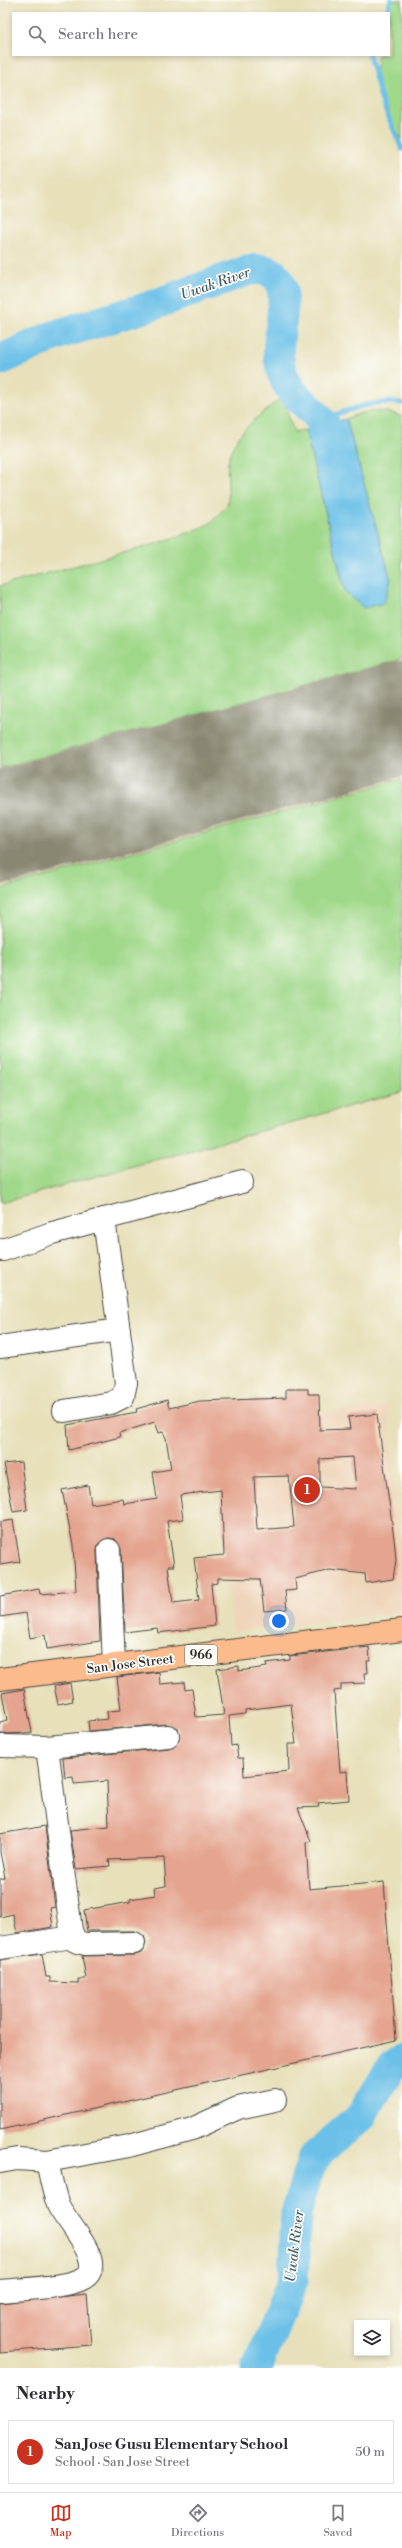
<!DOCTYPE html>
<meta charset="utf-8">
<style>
:root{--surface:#fff;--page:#f2f2f3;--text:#2b2b33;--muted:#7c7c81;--line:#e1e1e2;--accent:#c8321e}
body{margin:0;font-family:"Libre Bodoni",serif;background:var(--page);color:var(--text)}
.controls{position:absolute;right:12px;bottom:12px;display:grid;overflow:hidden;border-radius:0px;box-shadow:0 2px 6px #0003}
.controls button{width:36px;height:36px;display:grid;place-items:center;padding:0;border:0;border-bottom:1px solid var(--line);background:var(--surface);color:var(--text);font:20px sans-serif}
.you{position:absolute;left:279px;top:1621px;width:14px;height:14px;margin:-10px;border:3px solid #fff;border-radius:50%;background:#1a73e8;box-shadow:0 0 0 6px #1a73e833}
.badge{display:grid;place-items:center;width:26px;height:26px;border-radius:50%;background:var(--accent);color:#fff;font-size:13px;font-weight:700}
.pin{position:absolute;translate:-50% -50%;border:2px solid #fff;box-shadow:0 1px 4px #0006}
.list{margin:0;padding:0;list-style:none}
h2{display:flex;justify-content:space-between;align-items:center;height:52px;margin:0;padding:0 16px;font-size:17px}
h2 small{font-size:13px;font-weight:400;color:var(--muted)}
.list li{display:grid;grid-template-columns:26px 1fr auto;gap:12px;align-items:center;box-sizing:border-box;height:64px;margin:0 8px 8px;padding:0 8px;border:1px solid var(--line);border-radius:0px}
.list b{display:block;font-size:15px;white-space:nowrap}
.list p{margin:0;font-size:13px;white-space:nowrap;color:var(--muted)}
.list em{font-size:13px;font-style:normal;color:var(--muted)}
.icon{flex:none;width:22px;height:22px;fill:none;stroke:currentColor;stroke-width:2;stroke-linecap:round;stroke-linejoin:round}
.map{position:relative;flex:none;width:402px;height:2368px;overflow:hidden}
.search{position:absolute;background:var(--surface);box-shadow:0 2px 6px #0003;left:12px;right:12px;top:12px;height:44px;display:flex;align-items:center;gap:10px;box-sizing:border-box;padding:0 14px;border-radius:0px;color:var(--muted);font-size:15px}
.sheet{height:124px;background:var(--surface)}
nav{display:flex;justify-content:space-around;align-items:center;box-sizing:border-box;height:56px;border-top:1px solid var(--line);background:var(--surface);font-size:11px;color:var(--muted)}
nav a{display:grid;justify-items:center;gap:2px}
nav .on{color:var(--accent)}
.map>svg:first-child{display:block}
</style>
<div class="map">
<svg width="402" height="2368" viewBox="0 0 402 2368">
<rect width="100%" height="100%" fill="#fdfcf7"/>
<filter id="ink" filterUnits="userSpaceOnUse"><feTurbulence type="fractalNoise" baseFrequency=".025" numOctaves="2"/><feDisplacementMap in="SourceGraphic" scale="8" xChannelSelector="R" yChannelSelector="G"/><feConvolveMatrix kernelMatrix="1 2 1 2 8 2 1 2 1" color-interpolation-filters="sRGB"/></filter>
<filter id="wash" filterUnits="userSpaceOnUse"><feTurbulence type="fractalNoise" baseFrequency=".012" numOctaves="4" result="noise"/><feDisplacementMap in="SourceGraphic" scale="16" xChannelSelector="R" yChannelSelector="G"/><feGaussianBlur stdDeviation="0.9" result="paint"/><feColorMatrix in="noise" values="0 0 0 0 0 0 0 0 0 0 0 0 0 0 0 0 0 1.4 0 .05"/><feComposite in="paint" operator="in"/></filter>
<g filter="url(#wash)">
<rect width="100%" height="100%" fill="#e7e0ba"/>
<path fill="#efd6bb" d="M387,1406L402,1557V1613L233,1631L212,1424Z"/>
<g fill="#a0d88a" stroke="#66825a">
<path d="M389,0H402V140C383,108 370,94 378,55H389V13H386Z"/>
<path d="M282,397L294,432L305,430L345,591L391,580L346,419C364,410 383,408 402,417V659L0,768V586L149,546L191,532L209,524L227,506C230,491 226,477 228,462C232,433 261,415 282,397Z"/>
<path d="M402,779V1092L0,1203V889Z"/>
</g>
<path fill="#6bc0e8" stroke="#4b768a" d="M346,419L391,580L384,603L363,608L345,591L305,430Z"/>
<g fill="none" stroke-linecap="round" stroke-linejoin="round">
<g stroke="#6bc0e8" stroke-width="5">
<path d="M386,13L391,0"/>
<path d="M369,55L382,102L402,149"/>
<path d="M320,420C348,411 373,399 402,403"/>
</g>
<g stroke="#6bc0e8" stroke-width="31">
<path d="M0,360L56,335L148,307L249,270C305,263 274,330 279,358C284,396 304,398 324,424C330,431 333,455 336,465"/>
<path d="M257,2368L293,2280L296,2214L312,2159L362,2115L391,2067L402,2060"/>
</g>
<path stroke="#898672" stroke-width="114" d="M0,828L402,718"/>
</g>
<g id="blocks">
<g fill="#e4a48f" fill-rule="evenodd">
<path d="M286,1389H308V1394H319L320,1430L350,1429L348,1417L377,1414L394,1538L396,1560L393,1579L366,1583L365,1574L330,1570L295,1579L296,1590L285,1591L287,1609L264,1611L260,1579L218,1578V1583L211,1584L215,1626L158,1633L157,1628L125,1632L121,1549L115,1539L108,1538L98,1544L97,1551L100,1641L47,1649L45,1635L30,1638L26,1613L0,1617V1596L39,1589L40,1594L76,1591L73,1545L62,1490L88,1485L91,1504L123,1499L124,1504L157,1499L153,1472L171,1469L166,1438L163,1432L159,1433L155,1422L119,1433L120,1437L69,1450L67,1425L137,1412L136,1409L167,1400L169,1408L200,1401L286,1398ZM353,1457L356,1489L320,1487V1459ZM289,1476L294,1527L257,1530L254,1477ZM221,1490L224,1555L194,1558L199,1600L173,1603L168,1566H174L167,1521L183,1519L180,1495Z"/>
<path d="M21,1462L27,1510L13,1512L4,1464Z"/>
<path d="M13,1520L20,1562L0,1565V1522Z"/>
<path d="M369,1647L370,1661H367L368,1673H364L365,1683L341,1684V1690L334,1691L340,1772L347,1771L349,1800L318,1803L319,1807L298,1808L311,1841L306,1843L309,1889L384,1882L396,2040L0,2130V1960L42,1954L46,1977H50V1982L78,1983V1979H86L82,1956L135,1955L141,1953L146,1943L144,1936L134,1931H87L84,1910L130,1902V1899L155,1895L154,1888L166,1886L164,1858L109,1860L110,1866L76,1869L70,1830L109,1826L107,1781L74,1784L73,1777L65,1778L63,1758L169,1748L179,1741L178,1729L167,1724L89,1731L88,1721L108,1719L107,1711L121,1710L117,1677L159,1672L160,1684L184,1682L185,1690L192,1689L196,1717L224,1715L217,1669L239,1666V1671L267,1667L266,1663L290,1660V1656ZM291,1704L296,1744H288L289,1771L244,1776L243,1758H238L236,1745L231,1746L229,1716L245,1714V1710Z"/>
<path d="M70,1683L73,1701L58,1704L54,1686Z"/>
<path d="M24,1689L32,1733L0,1734V1722L7,1720L2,1693Z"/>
<path d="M45,1826L55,1907L50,1908L53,1927L17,1933L13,1914L0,1917V1879L5,1878L0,1852V1834Z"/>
<path d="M87,2294L91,2345L0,2352V2303Z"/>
</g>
</g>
</g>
<g filter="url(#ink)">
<use href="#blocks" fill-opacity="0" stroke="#474640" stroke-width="1"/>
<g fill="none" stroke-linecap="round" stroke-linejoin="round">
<g stroke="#474640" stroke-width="24">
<g id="minor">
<path d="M3,1250L52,1233L242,1182"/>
<path d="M0,1347L119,1330"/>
<path d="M64,1411L111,1403L123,1397L126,1383L104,1219"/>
<path d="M109,1550L114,1665"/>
<path d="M0,1746L47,1747L168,1736"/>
<path d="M47,1747L71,1930L75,1941L85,1944L134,1943"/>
<path d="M0,1948L73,1937"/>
<path d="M0,2162L17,2159L47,2161L129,2146L192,2129L238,2108L275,2100"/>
<path d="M0,2291C20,2289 68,2288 84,2278C108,2264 65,2221 58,2205C53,2191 50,2175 47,2161"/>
</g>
</g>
<g stroke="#474640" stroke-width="24">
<path id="major" d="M0,1679L402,1630"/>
</g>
<use href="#minor" stroke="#fff" stroke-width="22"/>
<use href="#major" stroke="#fbbb8d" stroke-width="22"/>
</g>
</g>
<g text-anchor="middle" stroke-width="3.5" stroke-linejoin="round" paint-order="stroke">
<rect fill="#fdfcf7" stroke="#6a6a68" stroke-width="1" x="185" y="1645" width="32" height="20" rx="3"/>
<g font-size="12" font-weight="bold" fill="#2b2b2b">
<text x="201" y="1659">966</text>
</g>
<g font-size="13" fill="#2b2b2b" stroke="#fdfcf7">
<text transform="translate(130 1663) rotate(-7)" y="5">San Jose Street</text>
</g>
<g font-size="14" font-style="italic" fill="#415f6d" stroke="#fdfcf7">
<text transform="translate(215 283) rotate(-19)" y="5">Uwak River</text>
<text transform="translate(294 2246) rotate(-83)" y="5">Uwak River</text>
</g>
</g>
</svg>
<div class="controls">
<button><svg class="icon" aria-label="layers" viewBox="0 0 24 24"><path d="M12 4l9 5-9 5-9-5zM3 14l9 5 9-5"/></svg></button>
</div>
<div class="you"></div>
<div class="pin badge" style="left:307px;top:1490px">1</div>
<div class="search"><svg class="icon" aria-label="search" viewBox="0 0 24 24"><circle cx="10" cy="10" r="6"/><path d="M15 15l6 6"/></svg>Search here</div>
</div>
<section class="sheet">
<h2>Nearby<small></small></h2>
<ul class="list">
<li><span class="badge">1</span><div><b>San Jose Gusu Elementary School</b><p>School · San Jose Street</p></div><em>50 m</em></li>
</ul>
</section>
<nav>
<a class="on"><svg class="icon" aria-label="map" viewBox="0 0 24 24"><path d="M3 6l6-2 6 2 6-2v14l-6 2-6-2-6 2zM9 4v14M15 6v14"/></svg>Map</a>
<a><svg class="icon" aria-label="directions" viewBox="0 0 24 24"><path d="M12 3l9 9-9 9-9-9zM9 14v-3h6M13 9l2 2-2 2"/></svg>Directions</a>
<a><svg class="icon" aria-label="saved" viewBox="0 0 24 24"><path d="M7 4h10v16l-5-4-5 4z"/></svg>Saved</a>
</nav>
